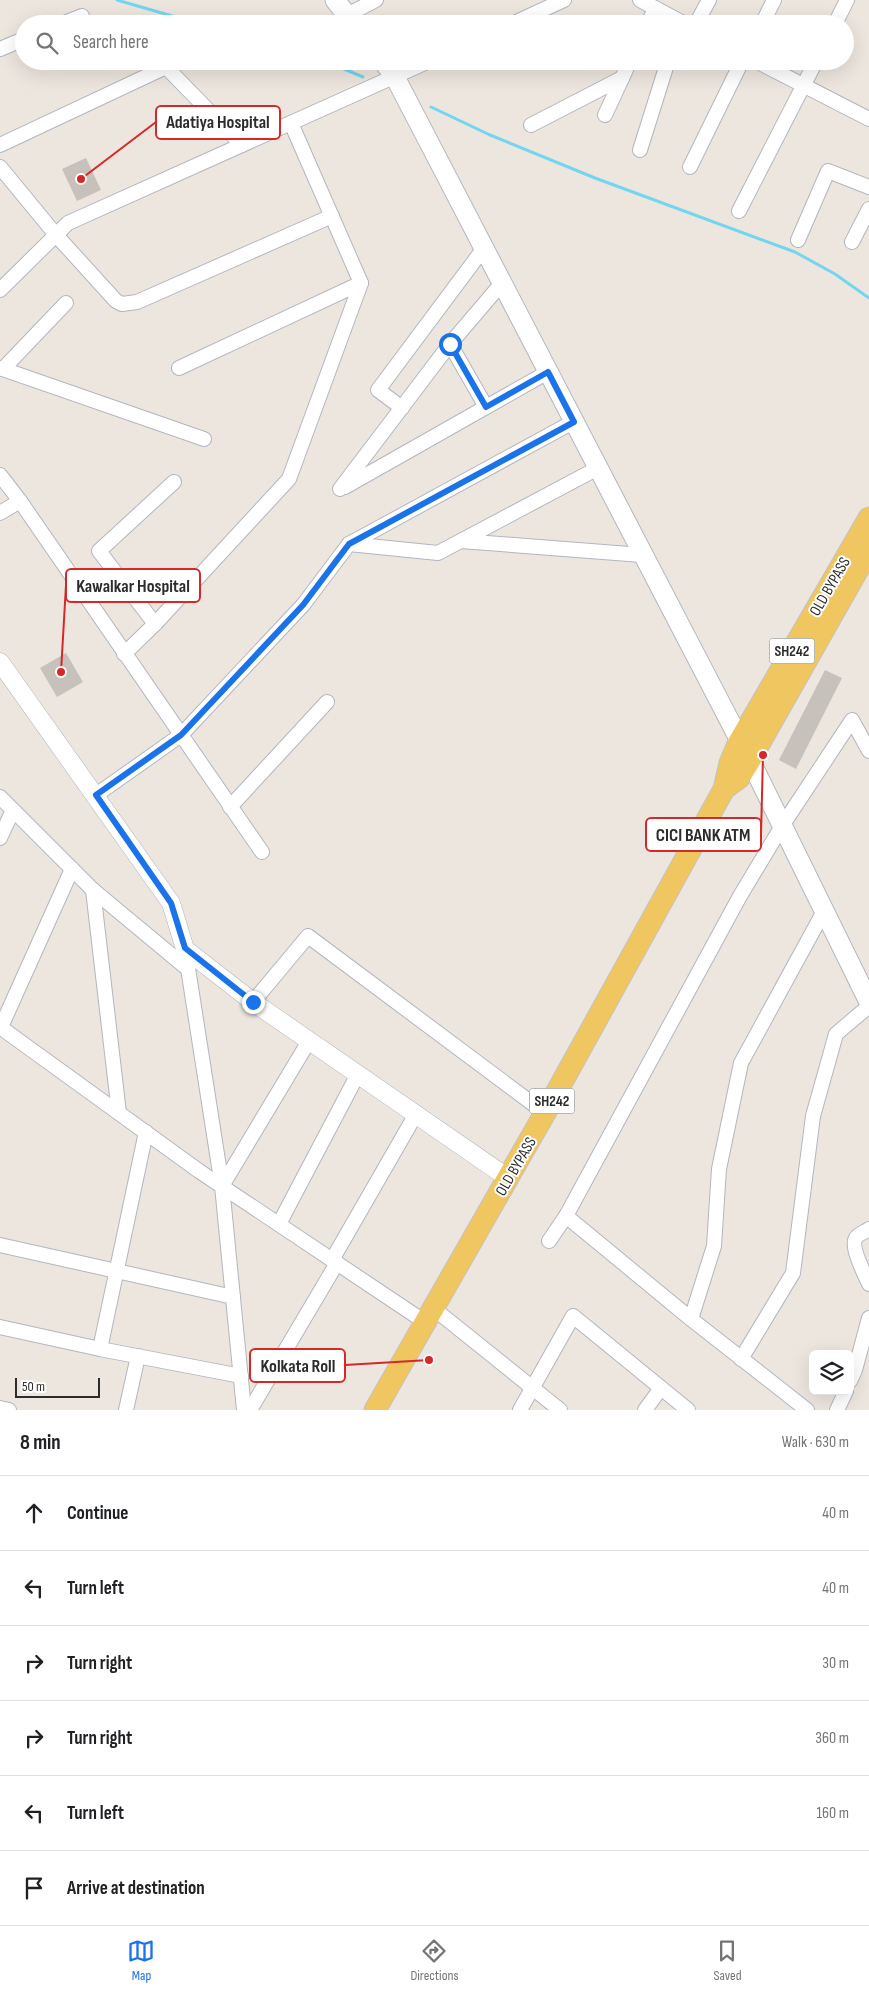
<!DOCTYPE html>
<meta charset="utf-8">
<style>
:root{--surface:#fff;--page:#f6f6f6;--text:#202124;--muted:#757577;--line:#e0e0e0;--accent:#1a73e8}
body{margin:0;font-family:"Sofia Sans Condensed",sans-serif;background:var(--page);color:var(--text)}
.controls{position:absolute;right:15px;bottom:15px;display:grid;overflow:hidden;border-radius:8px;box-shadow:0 5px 20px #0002}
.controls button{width:45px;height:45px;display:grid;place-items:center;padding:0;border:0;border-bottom:1px solid var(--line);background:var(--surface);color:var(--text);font:25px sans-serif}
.scale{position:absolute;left:15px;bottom:12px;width:85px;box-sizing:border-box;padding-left:5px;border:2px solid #2c2c2c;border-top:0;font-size:14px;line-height:18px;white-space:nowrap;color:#2c2c2c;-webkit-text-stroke:4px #fff;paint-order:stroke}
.stop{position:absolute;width:15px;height:15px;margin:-11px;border:4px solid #1a73e8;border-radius:50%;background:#fff}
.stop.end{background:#1a73e8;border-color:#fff;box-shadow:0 1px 5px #0008}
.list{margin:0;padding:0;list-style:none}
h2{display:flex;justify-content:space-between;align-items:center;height:65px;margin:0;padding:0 20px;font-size:21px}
h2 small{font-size:16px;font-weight:400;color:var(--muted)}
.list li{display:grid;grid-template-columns:32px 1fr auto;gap:15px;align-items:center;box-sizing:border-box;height:75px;padding:0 20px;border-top:1px solid var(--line)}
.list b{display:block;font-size:19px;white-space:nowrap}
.list em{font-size:16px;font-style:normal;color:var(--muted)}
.icon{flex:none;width:28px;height:28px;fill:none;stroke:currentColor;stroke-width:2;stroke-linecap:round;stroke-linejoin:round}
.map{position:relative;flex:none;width:869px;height:1410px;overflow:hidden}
.search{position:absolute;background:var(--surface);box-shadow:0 5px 20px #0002;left:15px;right:15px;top:15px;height:55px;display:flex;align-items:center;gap:12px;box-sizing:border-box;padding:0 18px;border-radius:28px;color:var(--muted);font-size:19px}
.sheet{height:515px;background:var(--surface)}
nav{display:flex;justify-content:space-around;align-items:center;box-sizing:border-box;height:70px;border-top:1px solid var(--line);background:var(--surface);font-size:14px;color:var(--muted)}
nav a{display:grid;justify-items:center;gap:2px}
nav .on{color:var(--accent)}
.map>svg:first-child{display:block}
</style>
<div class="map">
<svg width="869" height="1410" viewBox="0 0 869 1410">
<rect width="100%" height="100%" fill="#ede6df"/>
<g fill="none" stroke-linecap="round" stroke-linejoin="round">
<g stroke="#72d6ef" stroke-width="3">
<path d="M117,0L200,24"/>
<path d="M325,61L363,77"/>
<path d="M431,107L490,135L595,178L795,252L835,274L869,298"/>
</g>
</g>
<g fill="#c6c1ba">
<path d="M86,158L101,190L77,201L62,169Z"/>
<path d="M66,653L83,682L57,697L40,668Z"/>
<path d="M825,670L842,678L796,769L779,760Z"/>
</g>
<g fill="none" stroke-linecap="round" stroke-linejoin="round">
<g stroke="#b2b6bf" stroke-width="16">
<g id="minor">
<path d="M640,0L685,24"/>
<path d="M347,15L376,0"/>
<path d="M62,24L82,16"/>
<path d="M512,24L564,0"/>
<path d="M648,24L655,8"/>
<path d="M696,24L709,0"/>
<path d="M762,24L774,0"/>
<path d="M835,24L847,0"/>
<path d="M0,49L24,39"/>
<path d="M163,61L166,67L242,145"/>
<path d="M756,61L869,119"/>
<path d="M605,115L630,61"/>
<path d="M531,125L622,78"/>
<path d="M0,145L166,67"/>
<path d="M640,150L668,61"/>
<path d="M0,167L56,235L116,301L122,304L137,302L332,216"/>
<path d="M690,167L742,61"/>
<path d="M739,211L816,61"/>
<path d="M798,240L828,171L869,187"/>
<path d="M852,242L869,209"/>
<path d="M0,290L68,223L429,61"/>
<path d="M450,344L486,407"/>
<path d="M0,368L204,439"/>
<path d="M179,368L361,283L291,123"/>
<path d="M3,369L66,303"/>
<path d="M402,408L378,390L484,248"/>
<path d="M0,475L20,501L262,852"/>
<path d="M345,487L548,372"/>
<path d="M340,489L450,344L502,283"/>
<path d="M0,513L20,501"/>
<path d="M461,541L642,555"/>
<path d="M349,544L438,553L598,468"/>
<path d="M155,624L99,551L174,482"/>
<path d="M124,654L155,624L289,479L361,283"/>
<path d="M96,795L181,735L303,605L349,544L573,422"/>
<path d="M0,797L93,890L188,969"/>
<path d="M230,807L327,702"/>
<path d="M0,838L13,810"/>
<path d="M93,890L119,1113"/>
<path d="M185,949L222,1186L244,1410"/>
<path d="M253,1002L308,936L545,1113"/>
<path d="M0,1027L199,1171L425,1322"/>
<path d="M1,1027L72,869"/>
<path d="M222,1186L309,1041"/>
<path d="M566,1216L740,896L782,826L852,720L869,751"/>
<path d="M279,1224L358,1074"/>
<path d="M869,1229C865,1232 858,1234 856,1238C850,1246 865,1275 869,1284"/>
<path d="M549,1241L566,1216L691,1319L807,1410"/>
<path d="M0,1245L233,1297"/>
<path d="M332,1260L416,1114"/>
<path d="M433,1308L560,1410"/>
<path d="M691,1319L714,1246L719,1169L741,1063L824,911"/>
<path d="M0,1327L100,1349L241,1376"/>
<path d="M100,1349L146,1132"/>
<path d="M741,1359L793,1273L813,1116L836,1034L869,1006"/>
<path d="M850,1381L855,1370L869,1318"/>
<path d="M0,1408L9,1410"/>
<path d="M126,1410L138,1356"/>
<path d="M250,1410L337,1263"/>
<path d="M520,1410L573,1316L688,1410"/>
<path d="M645,1410L661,1388"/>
<path d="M837,1410L846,1391"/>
</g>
</g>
<g stroke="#b2b6bf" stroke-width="19">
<path id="tertiary" d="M0,662L171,903L185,949L253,1002L508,1178"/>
</g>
<g stroke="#b2b6bf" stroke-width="21">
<g id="secondary">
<path d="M335,0L354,24"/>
<path d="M383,61L395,77L750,760L869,1002"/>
</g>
</g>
<g stroke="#c4c4c4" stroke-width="23">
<g id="primary">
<path d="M724,789L739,778L750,760L869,550"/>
<path d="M375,1410L545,1113L724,789L730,763L739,742L869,518"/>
</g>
</g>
<use href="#minor" stroke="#fff" stroke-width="14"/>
<use href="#tertiary" stroke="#fff" stroke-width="18"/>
<use href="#secondary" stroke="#fff" stroke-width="19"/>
<use href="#primary" stroke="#f0c661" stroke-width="21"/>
</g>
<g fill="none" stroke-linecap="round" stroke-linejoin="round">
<path stroke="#1a73e8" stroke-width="6" d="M253,1002L185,948L171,903L96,795L181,735L303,605L349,544L574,422L548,372L486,407L450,344"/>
</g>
<g text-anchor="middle" stroke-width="4" stroke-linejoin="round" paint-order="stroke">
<g fill="#fff" stroke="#6b6b6b" stroke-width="1">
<rect x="769.5" y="638.5" width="45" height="25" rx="4"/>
<rect x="529.5" y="1088.5" width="45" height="25" rx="4"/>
</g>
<g font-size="15" font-weight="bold" fill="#2c2c2c">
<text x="792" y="656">SH242</text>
<text x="552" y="1106">SH242</text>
</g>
<g font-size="16" fill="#2c2c2c" stroke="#fff">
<text transform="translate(829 586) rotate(-60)" y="6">OLD BYPASS</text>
<text transform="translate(515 1166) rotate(-60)" y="6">OLD BYPASS</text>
</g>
</g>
<path fill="none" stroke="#d62828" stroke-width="2" d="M81 179L156 122M61 672L66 585M763 755L761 835M429 1360L345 1365"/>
<g fill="#d62828" stroke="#fff" stroke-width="2">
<circle cx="81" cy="179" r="5"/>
<circle cx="61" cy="672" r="5"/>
<circle cx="763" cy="755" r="5"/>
<circle cx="429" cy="1360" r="5"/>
</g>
<g fill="#fff" stroke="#d62828" stroke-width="2">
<rect x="156" y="106" width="124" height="33" rx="5"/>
<rect x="66" y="569" width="134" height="33" rx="5"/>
<rect x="646" y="818" width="115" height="33" rx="5"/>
<rect x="250" y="1349" width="95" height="33" rx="5"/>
</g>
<g font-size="18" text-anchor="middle" font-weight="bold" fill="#2c2c2c">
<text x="218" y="128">Adatiya Hospital</text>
<text x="133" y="592">Kawalkar Hospital</text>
<text x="703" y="841">CICI BANK ATM</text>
<text x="298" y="1372">Kolkata Roll</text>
</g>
</svg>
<div class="controls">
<button><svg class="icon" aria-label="layers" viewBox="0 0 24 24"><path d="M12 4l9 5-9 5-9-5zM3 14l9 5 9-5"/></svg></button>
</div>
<div class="scale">50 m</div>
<div class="stop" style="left:450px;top:344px"></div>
<div class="stop end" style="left:253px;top:1002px"></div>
<div class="search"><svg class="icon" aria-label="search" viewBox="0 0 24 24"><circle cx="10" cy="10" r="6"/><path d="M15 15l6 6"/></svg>Search here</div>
</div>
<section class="sheet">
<h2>8 min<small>Walk · 630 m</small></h2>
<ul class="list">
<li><svg class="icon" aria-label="ahead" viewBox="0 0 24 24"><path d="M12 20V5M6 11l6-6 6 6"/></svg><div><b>Continue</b></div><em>40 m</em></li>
<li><svg class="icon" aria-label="left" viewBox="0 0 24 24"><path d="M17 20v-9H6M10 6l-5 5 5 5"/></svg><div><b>Turn left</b></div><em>40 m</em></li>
<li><svg class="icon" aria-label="right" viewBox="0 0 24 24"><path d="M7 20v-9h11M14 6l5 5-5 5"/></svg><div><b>Turn right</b></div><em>30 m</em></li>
<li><svg class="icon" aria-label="right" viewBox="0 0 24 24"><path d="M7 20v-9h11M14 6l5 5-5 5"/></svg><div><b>Turn right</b></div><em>360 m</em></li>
<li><svg class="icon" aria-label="left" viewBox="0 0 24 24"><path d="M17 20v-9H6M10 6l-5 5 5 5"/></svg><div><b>Turn left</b></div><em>160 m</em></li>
<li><svg class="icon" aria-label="arrive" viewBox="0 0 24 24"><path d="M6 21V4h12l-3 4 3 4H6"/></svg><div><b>Arrive at destination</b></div></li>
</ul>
</section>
<nav>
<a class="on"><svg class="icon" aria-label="map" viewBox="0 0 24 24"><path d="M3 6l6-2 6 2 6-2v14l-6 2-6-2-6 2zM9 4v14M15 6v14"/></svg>Map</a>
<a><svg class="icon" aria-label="directions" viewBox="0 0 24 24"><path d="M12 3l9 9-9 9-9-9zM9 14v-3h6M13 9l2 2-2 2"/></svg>Directions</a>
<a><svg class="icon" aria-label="saved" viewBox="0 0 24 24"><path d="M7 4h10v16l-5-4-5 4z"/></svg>Saved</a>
</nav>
